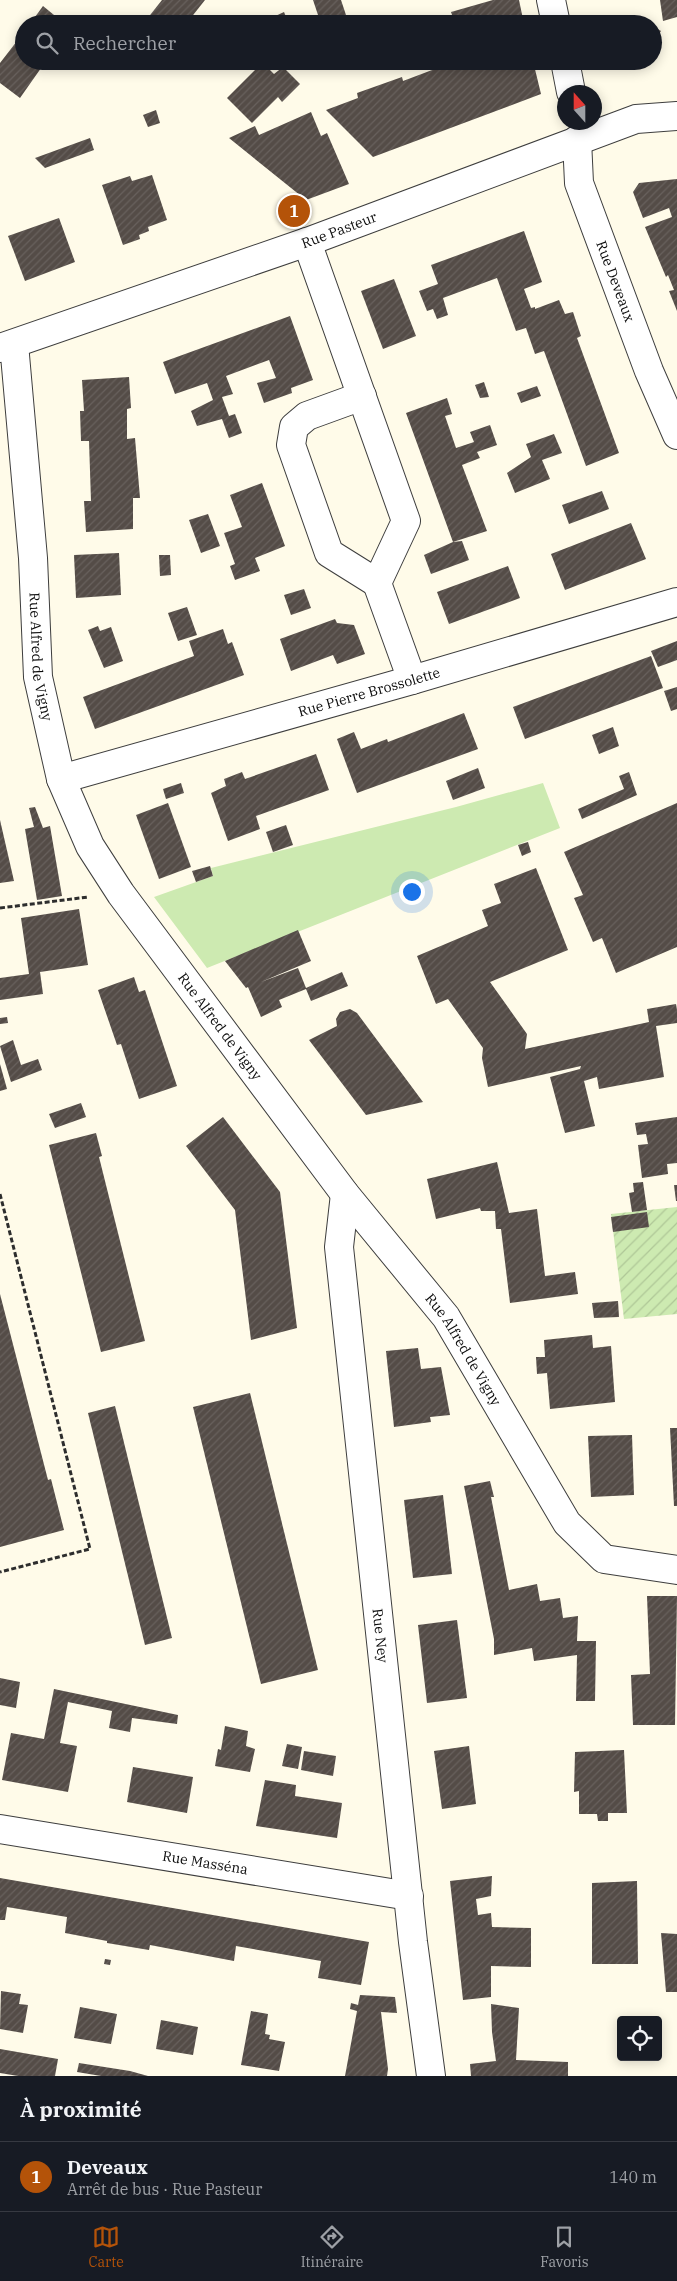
<!DOCTYPE html>
<html lang="fr">
<meta charset="utf-8">
<style>
:root{--surface:#171b24;--page:#242831;--text:#f1f3f6;--muted:#9ea1a6;--line:#363941;--accent:#b45309}
body{margin:0;font-family:"IBM Plex Serif",serif;background:var(--page);color:var(--text)}
.controls{position:absolute;right:15px;bottom:15px;display:grid;overflow:hidden;border-radius:5px;box-shadow:0 2px 12px #0003}
.controls button{width:45px;height:45px;display:grid;place-items:center;padding:0;border:0;border-bottom:1px solid var(--line);background:var(--surface);color:var(--text);font:25px sans-serif}
.compass{position:absolute;left:557px;top:85px;width:45px;height:45px;border-radius:50%;background:var(--surface);box-shadow:0 2px 12px #0003;rotate:339deg}
.you{position:absolute;left:411px;top:891px;width:18px;height:18px;margin:-12px;border:4px solid #fff;border-radius:50%;background:#1a73e8;box-shadow:0 0 0 8px #1a73e833}
.badge{display:grid;place-items:center;width:32px;height:32px;border-radius:50%;background:var(--accent);color:#fff;font-size:16px;font-weight:700}
.pin{position:absolute;translate:-50% -50%;border:2px solid #fff;box-shadow:0 1px 5px #0006}
.list{margin:0;padding:0;list-style:none}
h2{display:flex;justify-content:space-between;align-items:center;height:65px;margin:0;padding:0 20px;font-size:21px}
h2 small{font-size:16px;font-weight:400;color:var(--muted)}
.list li{display:grid;grid-template-columns:32px 1fr auto;gap:15px;align-items:center;box-sizing:border-box;height:70px;padding:0 20px;border-top:1px solid var(--line)}
.list b{display:block;font-size:19px;white-space:nowrap}
.list p{margin:0;font-size:16px;white-space:nowrap;color:var(--muted)}
.list em{font-size:16px;font-style:normal;color:var(--muted)}
.icon{flex:none;width:28px;height:28px;fill:none;stroke:currentColor;stroke-width:2;stroke-linecap:round;stroke-linejoin:round}
.map{position:relative;flex:none;width:677px;height:2076px;overflow:hidden}
.search{position:absolute;background:var(--surface);box-shadow:0 2px 12px #0003;left:15px;right:15px;top:15px;height:55px;display:flex;align-items:center;gap:12px;box-sizing:border-box;padding:0 18px;border-radius:28px;color:var(--muted);font-size:19px}
.sheet{height:135px;background:var(--surface)}
nav{display:flex;justify-content:space-around;align-items:center;box-sizing:border-box;height:70px;border-top:1px solid var(--line);background:var(--surface);font-size:14px;color:var(--muted)}
nav a{display:grid;justify-items:center;gap:2px}
nav .on{color:var(--accent)}
.map>svg:first-child{display:block}
</style>
<div class="map">
<svg width="677" height="2076" viewBox="0 0 677 2076">
<defs>
<pattern id="garden-furrows" width="10" height="10" patternUnits="userSpaceOnUse" patternTransform="scale(1.25)"><rect width="10" height="10" fill="#cdeab1"/><path d="M-1 1l2-2M0 10L10 0M9 11l2-2" fill="none" stroke="#afc797"/></pattern>
<pattern id="building-hatch" width="6" height="6" patternUnits="userSpaceOnUse" patternTransform="scale(1.25)"><rect width="6" height="6" fill="#544c47"/><path d="M-1 1l2-2M0 6l6-6M5 7l2-2" fill="none" stroke="#68615d"/></pattern>
</defs>
<rect width="100%" height="100%" fill="#fffbe9"/>
<path fill="#cdeab1" d="M543,783L560,828L207,968L154,897L213,876L211,868L456,807Z"/>
<path fill="url(#garden-furrows)" d="M677,1207V1314L624,1319L611,1214Z"/>
<g fill="url(#building-hatch)">
<path d="M162,0H205L186,24H143Z"/>
<path d="M313,0H341L349,24H321Z"/>
<path d="M493,0H519L524,24H455L451,12Z"/>
<path d="M660,0H677V17L663,21Z"/>
<path d="M43,6L65,24H30Z"/>
<path d="M284,12L289,24H258Z"/>
<path d="M629,15L640,24H623Z"/>
<path d="M653,26L661,31L653,42Z"/>
<path d="M24,32V61H46L20,98L0,83V63Z"/>
<path d="M264,61H276L269,69L274,74L283,67L300,84L282,102L278,97L252,123L227,98Z"/>
<path d="M456,61H533L541,94L373,157L326,110L358,98L357,93L402,77L403,81Z"/>
<path d="M156,110L160,123L148,127L143,115Z"/>
<path d="M311,112L321,136L327,133L349,184L306,200L229,138L255,126L259,135Z"/>
<path d="M90,138L94,150L45,168L35,158Z"/>
<path d="M152,175L167,220L148,227L149,231L139,235L140,239L123,245L102,185L130,176L132,181Z"/>
<path d="M677,179V311L669,291L674,290L668,275L666,277L645,227L672,217L669,208L643,218L633,192L639,183Z"/>
<path d="M59,218L75,262L25,281L8,236Z"/>
<path d="M524,231L542,282L524,289L531,308L535,307V309L559,300L565,314L573,312L581,336L577,338L619,453L586,466L544,351L535,354L526,328L516,331L497,278L443,298L448,315L437,319L433,309L427,311L419,291L438,284L431,265Z"/>
<path d="M394,279L416,336L383,349L361,291Z"/>
<path d="M290,316L313,380L291,388L292,393L264,403L257,383L276,378L269,360L226,376L233,394L222,397L229,416L235,414L242,433L229,438L222,419L197,426L191,411L213,400L207,383L175,394L163,362Z"/>
<path d="M129,377L131,408L127,409V439L135,438L140,498H133V529L86,532L84,501H91L89,441H81L80,411H84L82,380Z"/>
<path d="M484,382L489,397L480,398L475,385Z"/>
<path d="M537,386L541,396L521,403L517,393Z"/>
<path d="M447,398L452,414L445,416L456,448L474,442L470,432L490,425L497,445L477,452L480,458L462,465L487,531L453,542L406,413Z"/>
<path d="M554,434L562,453L542,460L550,479L515,493L507,473L531,457L526,444Z"/>
<path d="M262,483L285,546L255,558L260,571L235,580L230,566L235,564L224,533L242,527L230,495Z"/>
<path d="M602,491L609,509L569,524L562,505Z"/>
<path d="M208,514L220,546L201,553L189,520Z"/>
<path d="M631,523L646,559L565,590L551,554Z"/>
<path d="M462,541L469,560L431,574L424,555L453,542Z"/>
<path d="M119,553L121,595L76,598L74,555Z"/>
<path d="M159,555H170L171,575L160,576Z"/>
<path d="M508,566L520,598L449,624L437,592Z"/>
<path d="M304,589L311,608L291,615L284,595Z"/>
<path d="M187,607L197,635L178,641L168,613Z"/>
<path d="M335,619L337,623L354,625L365,654L337,664L333,655L291,671L280,639Z"/>
<path d="M98,626L100,631L111,627L123,661L104,668L88,630Z"/>
<path d="M223,629L228,644L232,642L244,675L95,729L83,697L194,656L189,641Z"/>
<path d="M677,641V660L658,667L651,651Z"/>
<path d="M651,656L663,688L525,739L513,707Z"/>
<path d="M677,687V709L671,711L664,691Z"/>
<path d="M464,713L478,749L357,793L337,739L354,732L361,749L387,739L388,742Z"/>
<path d="M613,727L619,746L599,754L592,735Z"/>
<path d="M316,754L329,790L256,816L260,829L228,841L211,793L226,786L224,779L242,772L245,779Z"/>
<path d="M478,768L485,788L453,800L446,781Z"/>
<path d="M629,772L637,795L582,819L578,809L624,789L619,776Z"/>
<path d="M181,783L184,793L166,799L163,789Z"/>
<path d="M168,803L191,867L159,879L136,815Z"/>
<path d="M677,803V947L616,973L602,938L593,942L574,898L583,895L564,852Z"/>
<path d="M35,807L43,828L50,826L62,896L37,900L25,829L34,827L29,808Z"/>
<path d="M0,820L14,881L0,883Z"/>
<path d="M286,825L293,845L273,852L266,832Z"/>
<path d="M528,842L531,852L522,856L518,845Z"/>
<path d="M210,866L213,876L196,882L192,871Z"/>
<path d="M536,868L568,950L490,982L527,1034L525,1049L649,1022L647,1009L676,1004L677,1010V1023L656,1026L664,1077L599,1089L597,1077L584,1081L595,1126L565,1133L550,1077L580,1069L581,1066L488,1087L482,1058L483,1048L448,999L436,1004L417,956L488,926L482,910L501,903L494,884Z"/>
<path d="M79,909L88,965L40,972L43,994L0,1000V978L29,974L21,918Z"/>
<path d="M298,930L311,961L261,982L298,968L306,988L342,972L348,986L311,1001L306,989L279,1000L282,1007L261,1017L248,987L246,988L225,961Z"/>
<path d="M134,977L139,992L145,990L177,1086L139,1099L121,1044L117,1045L98,990Z"/>
<path d="M350,1009L357,1013L423,1102L366,1115L309,1040L337,1026L336,1019L340,1012Z"/>
<path d="M7,1017L8,1023L0,1024V1018Z"/>
<path d="M13,1040L21,1065L38,1059L42,1070L11,1082L0,1046Z"/>
<path d="M0,1064L7,1089L0,1091Z"/>
<path d="M81,1103L86,1117L55,1128L49,1114Z"/>
<path d="M223,1117L280,1192L297,1328L251,1340L235,1210L186,1146Z"/>
<path d="M677,1117V1163L667,1164L668,1174L642,1178L638,1145L648,1144L646,1134L637,1135L635,1123Z"/>
<path d="M96,1133L102,1156L99,1157L145,1341L101,1352L49,1145Z"/>
<path d="M497,1162L509,1213L537,1209L545,1276L575,1272L578,1294L510,1303L501,1229H496L495,1211H481L480,1208L436,1219L427,1179Z"/>
<path d="M643,1182L647,1210L632,1212L629,1193L634,1192L633,1183Z"/>
<path d="M674,1185H677V1201H676Z"/>
<path d="M647,1212L649,1227L613,1232L611,1217Z"/>
<path d="M0,1294L48,1480L51,1479L64,1530L0,1547Z"/>
<path d="M618,1301L619,1317L594,1318L592,1303Z"/>
<path d="M592,1335L593,1348L611,1346L615,1402L550,1409L547,1373L537,1374L536,1357H545L544,1340Z"/>
<path d="M418,1348L421,1369L441,1367L450,1415L430,1417L431,1422L394,1427L386,1351Z"/>
<path d="M250,1393L318,1670L261,1684L193,1407Z"/>
<path d="M115,1406L172,1638L145,1645L88,1413Z"/>
<path d="M670,1428H677V1506H674Z"/>
<path d="M632,1435L634,1495L591,1497L588,1436Z"/>
<path d="M490,1481L494,1497H491L509,1590L537,1584L540,1601L560,1598L563,1618L578,1616L577,1641H596L595,1701H576L577,1655L534,1661L532,1648L494,1655V1639L464,1486Z"/>
<path d="M443,1495L452,1574L413,1578L404,1500Z"/>
<path d="M647,1596H677L675,1725H633L631,1675L650,1674Z"/>
<path d="M457,1620L467,1698L427,1703L418,1625Z"/>
<path d="M0,1678L20,1682L16,1708L0,1705Z"/>
<path d="M54,1689L178,1715L177,1724L132,1718L130,1732L109,1728L112,1711L68,1702L60,1743L77,1746L68,1792L2,1780L11,1733L44,1739Z"/>
<path d="M225,1726L248,1731L246,1746L255,1749L250,1772L215,1766L218,1749L221,1750Z"/>
<path d="M287,1744L302,1747L298,1769L282,1766Z"/>
<path d="M469,1746L476,1804L442,1809L434,1751Z"/>
<path d="M624,1750L627,1813H608V1821H598L597,1814H579V1791L574,1792L575,1752Z"/>
<path d="M304,1751L336,1756L333,1776L301,1770Z"/>
<path d="M133,1767L193,1777L187,1813L127,1802Z"/>
<path d="M265,1780L296,1785L295,1796L342,1803L337,1838L256,1826Z"/>
<path d="M492,1876L491,1896L476,1899L478,1915L491,1913L492,1927L531,1928V1967L491,1966V1997L463,2000L450,1881Z"/>
<path d="M0,1878L369,1942L361,1985L318,1978L321,1961L236,1946L234,1961L150,1945L149,1950L107,1943V1941L65,1933L67,1917L7,1907L5,1920H0Z"/>
<path d="M637,1881L638,1964H592V1883Z"/>
<path d="M661,1933L677,1934V1992H666Z"/>
<path d="M105,1959L111,1960L110,1965L104,1964Z"/>
<path d="M1,1991L21,1994L19,2004L28,2005L23,2033L0,2029Z"/>
<path d="M360,1995L395,1997L397,2013L381,2012L388,2069L387,2076H345L357,2011L350,2009L351,2003L358,2005Z"/>
<path d="M491,2004L519,2008L516,2060L568,2062V2076H471L470,2064L496,2061L492,2032Z"/>
<path d="M80,2007L117,2014L111,2044L74,2038Z"/>
<path d="M251,2011L268,2014L265,2034L270,2035L269,2039L285,2042L279,2071L241,2065Z"/>
<path d="M161,2020L198,2027L193,2055L156,2049Z"/>
<path d="M0,2049L58,2059L55,2076H18L0,2073Z"/>
<path d="M79,2063L130,2071L148,2076H101L77,2072Z"/>
</g>
<g fill="none" stroke-linecap="round" stroke-linejoin="round">
<g stroke="#3e3e3e" stroke-width="30">
<g id="minor">
<path d="M551,0L556,24"/>
<path d="M565,61L571,92"/>
<path d="M307,242L406,521L377,583L412,680"/>
<path id="s1" d="M14,344L33,558L38,677L61,779L90,846L121,894L345,1194L446,1317L567,1523L604,1559L677,1570"/>
<path d="M362,396L307,416L294,427L291,445L329,553L377,583"/>
<path id="s2" d="M61,779L412,680L677,602"/>
<path id="s3" d="M345,1194L339,1247L413,1942L431,2076"/>
<path id="s4" d="M0,1829L409,1896"/>
</g>
</g>
<g stroke="#3e3e3e" stroke-width="30">
<g id="tertiary">
<path id="s5" d="M577,140L579,183L649,371L677,435"/>
<path id="s6" d="M0,348L307,242L636,119L677,116"/>
</g>
</g>
<g stroke="#2d2d2d" stroke-width="3" stroke-dasharray="5 2.5" stroke-linecap="butt">
<path d="M0,908L88,897"/>
<path d="M0,1194L90,1549L0,1572"/>
</g>
<use href="#minor" stroke="#fff" stroke-width="28"/>
<use href="#tertiary" stroke="#fff" stroke-width="28"/>
</g>
<g text-anchor="middle" stroke-width="5" stroke-linejoin="round" paint-order="stroke">
<g font-size="14" fill="#0b0b0b" stroke="#fff">
<text dy="5" stroke="none"><textPath href="#s6" startOffset="359">Rue Pasteur</textPath></text>
<text dy="5" stroke="none"><textPath href="#s5" startOffset="148">Rue Deveaux</textPath></text>
<text dy="5" stroke="none"><textPath href="#s1" startOffset="314">Rue Alfred de Vigny</textPath></text>
<text dy="5" stroke="none"><textPath href="#s2" startOffset="320">Rue Pierre Brossolette</textPath></text>
<text dy="5" stroke="none"><textPath href="#s1" startOffset="734">Rue Alfred de Vigny</textPath></text>
<text dy="5" stroke="none"><textPath href="#s1" startOffset="1139">Rue Alfred de Vigny</textPath></text>
<text dy="5" stroke="none"><textPath href="#s3" startOffset="444">Rue Ney</textPath></text>
<text dy="5" stroke="none"><textPath href="#s4" startOffset="208">Rue Masséna</textPath></text>
</g>
</g>
</svg>
<div class="controls">
<button><svg class="icon" aria-label="locate" viewBox="0 0 24 24"><circle cx="12" cy="12" r="6"/><path d="M12 2v4M12 18v4M2 12h4M18 12h4"/></svg></button>
</div>
<svg class="compass" viewBox="-18 -18 36 36"><path d="M0-13l5 13h-10z" fill="#e53935"/><path d="M0 13l5-13h-10z" fill="#9ea1a6"/></svg>
<div class="you"></div>
<div class="pin badge" style="left:294px;top:211px">1</div>
<div class="search"><svg class="icon" aria-label="search" viewBox="0 0 24 24"><circle cx="10" cy="10" r="6"/><path d="M15 15l6 6"/></svg>Rechercher</div>
</div>
<section class="sheet">
<h2>À proximité<small></small></h2>
<ul class="list">
<li><span class="badge">1</span><div><b>Deveaux</b><p>Arrêt de bus · Rue Pasteur</p></div><em>140 m</em></li>
</ul>
</section>
<nav>
<a class="on"><svg class="icon" aria-label="map" viewBox="0 0 24 24"><path d="M3 6l6-2 6 2 6-2v14l-6 2-6-2-6 2zM9 4v14M15 6v14"/></svg>Carte</a>
<a><svg class="icon" aria-label="directions" viewBox="0 0 24 24"><path d="M12 3l9 9-9 9-9-9zM9 14v-3h6M13 9l2 2-2 2"/></svg>Itinéraire</a>
<a><svg class="icon" aria-label="saved" viewBox="0 0 24 24"><path d="M7 4h10v16l-5-4-5 4z"/></svg>Favoris</a>
</nav>
